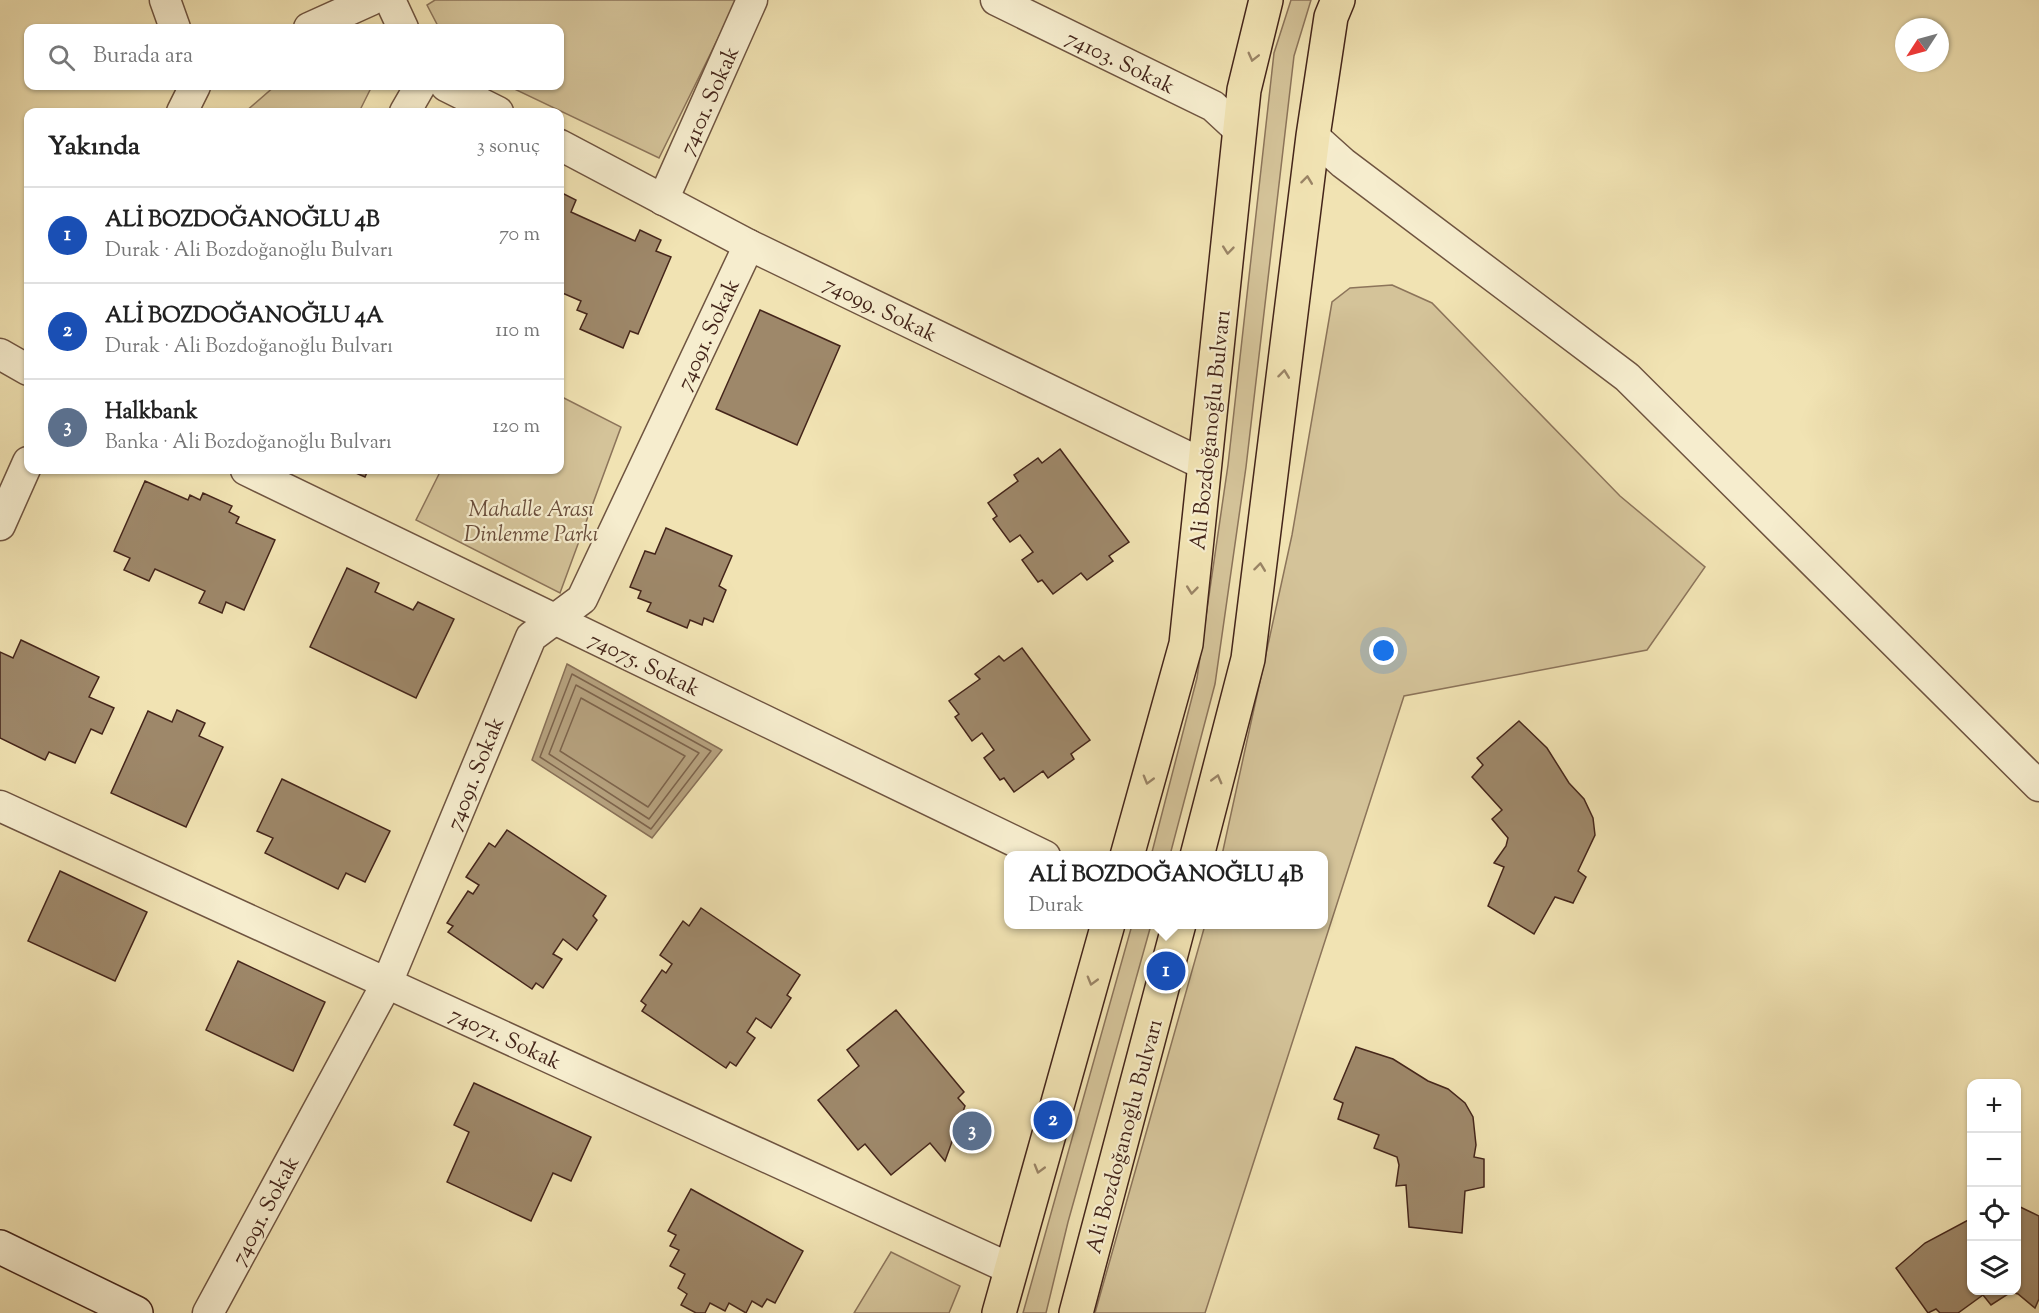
<!DOCTYPE html>
<html lang="tr">
<meta charset="utf-8">
<style>
:root{--surface:#fff;--page:#f2f2f2;--text:#222;--muted:#767676;--line:#e0e0e0;--accent:#8f2418}
body{margin:0;font-family:"Sorts Mill Goudy",serif;background:var(--page);color:var(--text)}
.controls{position:absolute;right:18px;bottom:18px;display:grid;overflow:hidden;border-radius:12px;box-shadow:0 2px 4px #0004}
.controls button{width:54px;height:54px;display:grid;place-items:center;padding:0;border:0;border-bottom:2px solid var(--line);background:var(--surface);color:var(--text);font:30px sans-serif}
.compass{position:absolute;left:1895px;top:18px;width:54px;height:54px;border-radius:50%;background:var(--surface);box-shadow:0 2px 4px #0004;rotate:234deg}
.you{position:absolute;left:1384px;top:651px;width:21px;height:21px;margin:-15px;border:4px solid #fff;border-radius:50%;background:#1a73e8;box-shadow:0 0 0 9px #1a73e833}
.badge{display:grid;place-items:center;width:39px;height:39px;border-radius:50%;background:var(--accent);color:#fff;font-size:20px;font-weight:700}
.pin{position:absolute;translate:-50% -50%;border:3px solid #fff;box-shadow:0 2px 6px #0006}
.popup{position:absolute;left:1004px;top:851px;width:324px;height:78px;box-sizing:border-box;display:grid;place-content:center;border-radius:12px;background:var(--surface);filter:drop-shadow(0 2px 4px #0005);font-size:20px;white-space:nowrap;color:var(--muted)}
.popup b{font-size:22px;color:var(--text)}
.popup::after{content:'';position:absolute;left:50%;top:100%;margin-left:-12px;border:12px solid transparent;border-top-color:var(--surface)}
.list{margin:0;padding:0;list-style:none}
h2{display:flex;justify-content:space-between;align-items:center;height:78px;margin:0;padding:0 24px;font-size:26px}
h2 small{font-size:20px;font-weight:400;color:var(--muted)}
.list li{display:grid;grid-template-columns:39px 1fr auto;gap:18px;align-items:center;box-sizing:border-box;height:96px;padding:0 24px;border-top:2px solid var(--line)}
.list b{display:block;font-size:22px;white-space:nowrap}
.list p{margin:0;font-size:20px;white-space:nowrap;color:var(--muted)}
.list em{font-size:20px;font-style:normal;color:var(--muted)}
.icon{flex:none;width:33px;height:33px;fill:none;stroke:currentColor;stroke-width:2;stroke-linecap:round;stroke-linejoin:round}
.map{position:relative;flex:none;width:2039px;height:1313px;overflow:hidden}
.search{position:absolute;background:var(--surface);box-shadow:0 2px 4px #0004;left:24px;top:24px;width:540px;height:66px;display:flex;align-items:center;gap:15px;box-sizing:border-box;padding:0 21px;border-radius:12px;color:var(--muted);font-size:22px}
.panel{position:absolute;background:var(--surface);box-shadow:0 2px 4px #0004;left:24px;top:108px;width:540px;height:366px;border-radius:12px}
.map>svg:first-child{display:block}
</style>
<div class="map">
<svg width="2039" height="1313" viewBox="0 0 2039 1313">
<rect width="100%" height="100%" fill="#f1e3b3"/>
<filter id="stains"><feTurbulence type="fractalNoise" baseFrequency=".00333" numOctaves="4"/><feColorMatrix values="0 0 0 0 .2 0 0 0 0 .09 0 0 0 0 .02 0 0 0 .5 -.17"/></filter>
<radialGradient id="worn" r=".72"><stop offset=".6" stop-color="#630" stop-opacity="0"/><stop offset="1" stop-color="#630" stop-opacity=".3"/></radialGradient>
<g fill="#d4c399" stroke="#8c745a" stroke-width="1.5">
<path d="M435,0H737L659,158L508,86H560V28H439L427,5Z"/>
<path d="M1291,0H1311L1294,56L1246,467L1215,684L1170,855L1151,856L1197,678L1228,465L1274,53Z"/>
<path d="M275,86H369L370,90L359,112H245Z"/>
<path d="M1392,285L1432,303L1620,496L1705,567L1647,650L1404,696L1205,1313H1095L1205,925L1324,924V856L1222,855L1292,535L1332,302L1350,288Z"/>
<path d="M560,396L621,427L560,593L416,520L441,470H560Z"/>
<path d="M1132,925H1151L1068,1222L1046,1313H1023Z"/>
<path d="M891,1252L960,1286L949,1313H854Z"/>
</g>
<path fill="#b6a27f" stroke="#887057" stroke-width="1.5" d="M567,664L722,750L652,838L532,760Z"/>
<g fill="none" stroke-linecap="round" stroke-linejoin="round">
<g stroke="#7d644c" stroke-width="1.5">
<path d="M572,674L711,751L651,829L540,757Z"/>
<path d="M576,685L699,753L649,819L549,754Z"/>
<path d="M581,698L685,756L648,807L560,751Z"/>
</g>
</g>
<g fill="#9e886a" stroke="#44251a" stroke-width="1.5">
<path d="M560,192L576,200L571,212L635,241L640,230L661,240L656,251L671,257L638,334L630,331L623,348L580,329L587,314L577,310L581,301L560,292Z"/>
<path d="M760,310L840,346L797,445L716,409Z"/>
<path d="M1060,449L1129,542L1109,556L1113,561L1087,580L1081,573L1053,594L1042,580L1038,582L1022,560L1033,552L1020,535L1010,542L993,519L997,516L988,503L1018,481L1014,475L1038,458L1042,463Z"/>
<path d="M349,470H368L365,477Z"/>
<path d="M145,481L188,500L190,495L200,500L203,493L232,506L229,512L239,517L236,523L275,540L244,610L226,602L222,613L199,603L205,591L155,569L149,581L124,570L130,558L114,551Z"/>
<path d="M666,528L732,556L719,586L726,590L713,622L704,618L702,625L690,620L687,628L647,611L651,603L638,598L641,591L630,587L645,551L655,554Z"/>
<path d="M347,568L379,583L375,592L413,610L418,602L454,619L416,698L310,647Z"/>
<path d="M21,640L99,677L89,697L114,708L102,734L91,729L75,763L49,752L45,760L0,738V652L13,658Z"/>
<path d="M1022,648L1090,740L1071,754L1074,759L1048,778L1043,771L1014,792L1004,778L1000,780L984,758L994,750L982,733L972,741L955,717L959,714L949,701L980,679L975,674L999,656L1004,661Z"/>
<path d="M177,710L205,723L199,736L223,747L186,827L111,793L148,711L172,722Z"/>
<path d="M1519,721L1547,748L1569,783L1584,799L1593,818L1595,835L1578,871L1586,877L1573,903L1555,897L1534,934L1488,906L1504,867L1494,863L1506,846L1508,838L1492,819L1502,810L1472,777L1483,765L1477,758Z"/>
<path d="M282,779L390,831L365,882L346,873L338,889L265,853L273,838L257,831Z"/>
<path d="M507,830L606,896L593,916L597,920L577,950L563,939L553,954L562,959L543,988L536,983L532,989L448,932L453,926L447,923L468,891L473,894L479,885L466,877L489,843L495,847Z"/>
<path d="M60,871L147,912L115,981L28,941Z"/>
<path d="M701,908L800,975L787,995L791,998L771,1028L756,1018L747,1032L755,1038L736,1066L730,1062L726,1068L642,1011L646,1005L641,1001L662,970L666,973L672,964L660,955L683,921L689,926Z"/>
<path d="M238,961L325,1002L293,1071L206,1030Z"/>
<path d="M896,1010L964,1092L958,1098L965,1106L945,1161L930,1143L891,1175L865,1144L858,1150L818,1100L859,1066L847,1050Z"/>
<path d="M1356,1047L1393,1059L1428,1081L1448,1089L1465,1103L1473,1117L1476,1145L1474,1157L1484,1159V1187L1465,1191L1462,1233L1409,1227L1406,1185L1396,1186L1399,1165L1397,1157L1374,1148L1379,1135L1338,1119L1343,1103L1334,1099Z"/>
<path d="M474,1083L591,1137L571,1181L553,1173L531,1221L447,1182L469,1132L454,1125Z"/>
<path d="M691,1189L803,1251L775,1303L767,1299L762,1307L752,1301L746,1313L729,1303L725,1311L710,1303L705,1313H696L681,1305L687,1294L678,1288L685,1274L670,1266L679,1250L670,1246L676,1235L668,1231Z"/>
<path d="M2016,1205L2039,1216V1299L2035,1308L2018,1294L2011,1292L1991,1305L1983,1295L1958,1313H1940L1936,1309L1928,1313L1896,1268L1925,1243L1972,1218V1290H2016Z"/>
</g>
<g fill="none" stroke-linecap="round" stroke-linejoin="round">
<g stroke="#6f5440" stroke-width="33">
<g id="street">
<path d="M165,0L175,28"/>
<path d="M390,0L403,28"/>
<path d="M996,0L1213,106L1240,131"/>
<path d="M309,28L371,0"/>
<path d="M446,86L498,112"/>
<path d="M182,112L195,86"/>
<path d="M405,112L420,86"/>
<path d="M1313,136L1343,163L1627,377L2039,786"/>
<path d="M560,145L749,245L1205,465"/>
<path d="M663,200L752,0"/>
<path d="M0,354L28,370"/>
<path d="M246,470L1045,856"/>
<path d="M0,525L28,462"/>
<path d="M0,806L1011,1269"/>
<path d="M208,1313L387,983L531,637L582,599L749,245"/>
</g>
</g>
<g stroke="#44251a" stroke-width="36">
<path id="secondary" d="M0,1247L136,1313"/>
</g>
<g stroke="#44251a" stroke-width="36">
<g id="primary">
<path d="M1127,856L1186,644L1244,90L1266,0"/>
<path d="M1197,856L1248,659L1313,136L1331,17L1338,0"/>
<path d="M999,1313L1108,924"/>
<path d="M1076,1313L1179,924"/>
</g>
</g>
<use href="#street" stroke="#f6edce" stroke-width="30"/>
<use href="#secondary" stroke="#f6edce" stroke-width="33"/>
<use href="#primary" stroke="#f1e3b3" stroke-width="33"/>
</g>
<defs><path id="oneway-chevron" d="M-2-3.5L2.5 0L-2 3.5" fill="none" stroke-width="1.6" stroke-linecap="round" stroke-linejoin="round" transform="scale(1.5)"/></defs>
<g stroke="#9a8466">
<use href="#oneway-chevron" transform="translate(1253 57) rotate(104)"/>
<use href="#oneway-chevron" transform="translate(1307 180) rotate(-83)"/>
<use href="#oneway-chevron" transform="translate(1228 250) rotate(96)"/>
<use href="#oneway-chevron" transform="translate(1284 374) rotate(-83)"/>
<use href="#oneway-chevron" transform="translate(1260 567) rotate(-83)"/>
<use href="#oneway-chevron" transform="translate(1192 590) rotate(96)"/>
<use href="#oneway-chevron" transform="translate(1217 779) rotate(-75)"/>
<use href="#oneway-chevron" transform="translate(1148 780) rotate(106)"/>
<use href="#oneway-chevron" transform="translate(1092 981) rotate(106)"/>
<use href="#oneway-chevron" transform="translate(1039 1169) rotate(106)"/>
</g>
<g text-anchor="middle" stroke-width="4.5" stroke-linejoin="round" paint-order="stroke">
<g font-size="22" fill="#44251a" stroke="#f6edce">
<text transform="translate(1121 61) rotate(26)" y="8">74103. Sokak</text>
<text transform="translate(708 100) rotate(-66)" y="8">74101. Sokak</text>
<text transform="translate(881 308) rotate(26)" y="8">74099. Sokak</text>
<text transform="translate(707 334) rotate(-65)" y="8">74091. Sokak</text>
<text transform="translate(1209 430) rotate(-84)" y="8">Ali Bozdoğanoğlu Bulvarı</text>
<text transform="translate(645 663) rotate(26)" y="8">74075. Sokak</text>
<text transform="translate(474 773) rotate(-68)" y="8">74091. Sokak</text>
<text transform="translate(506 1037) rotate(25)" y="8">74071. Sokak</text>
<text transform="translate(1123 1136) rotate(-75)" y="8">Ali Bozdoğanoğlu Bulvarı</text>
<text transform="translate(264 1210) rotate(-62)" y="8">74091. Sokak</text>
</g>
<g font-size="22" font-style="italic" fill="#684c3a" stroke="#f6edce">
<text x="531" y="516">Mahalle Arası<tspan x="531" dy="25">Dinlenme Parkı</tspan></text>
</g>
</g>
<rect width="100%" height="100%" filter="url(#stains)"/>
<rect width="100%" height="100%" fill="url(#worn)"/>
</svg>
<div class="controls">
<button>+</button>
<button>−</button>
<button><svg class="icon" aria-label="locate" viewBox="0 0 24 24"><circle cx="12" cy="12" r="6"/><path d="M12 2v4M12 18v4M2 12h4M18 12h4"/></svg></button>
<button><svg class="icon" aria-label="layers" viewBox="0 0 24 24"><path d="M12 4l9 5-9 5-9-5zM3 14l9 5 9-5"/></svg></button>
</div>
<svg class="compass" viewBox="-18 -18 36 36"><path d="M0-13l5 13h-10z" fill="#e53935"/><path d="M0 13l5-13h-10z" fill="#767676"/></svg>
<div class="you"></div>
<div class="pin badge" style="left:1166px;top:971px;background:#1a4fb4">1</div>
<div class="popup"><b>ALİ BOZDOĞANOĞLU 4B</b>Durak</div>
<div class="pin badge" style="left:1053px;top:1120px;background:#1a4fb4">2</div>
<div class="pin badge" style="left:972px;top:1131px;background:#5c6f8a">3</div>
<div class="search"><svg class="icon" aria-label="search" viewBox="0 0 24 24"><circle cx="10" cy="10" r="6"/><path d="M15 15l6 6"/></svg>Burada ara</div>
<section class="panel">
<h2>Yakında<small>3 sonuç</small></h2>
<ul class="list">
<li><span class="badge" style="background:#1a4fb4">1</span><div><b>ALİ BOZDOĞANOĞLU 4B</b><p>Durak · Ali Bozdoğanoğlu Bulvarı</p></div><em>70 m</em></li>
<li><span class="badge" style="background:#1a4fb4">2</span><div><b>ALİ BOZDOĞANOĞLU 4A</b><p>Durak · Ali Bozdoğanoğlu Bulvarı</p></div><em>110 m</em></li>
<li><span class="badge" style="background:#5c6f8a">3</span><div><b>Halkbank</b><p>Banka · Ali Bozdoğanoğlu Bulvarı</p></div><em>120 m</em></li>
</ul>
</section>
</div>
